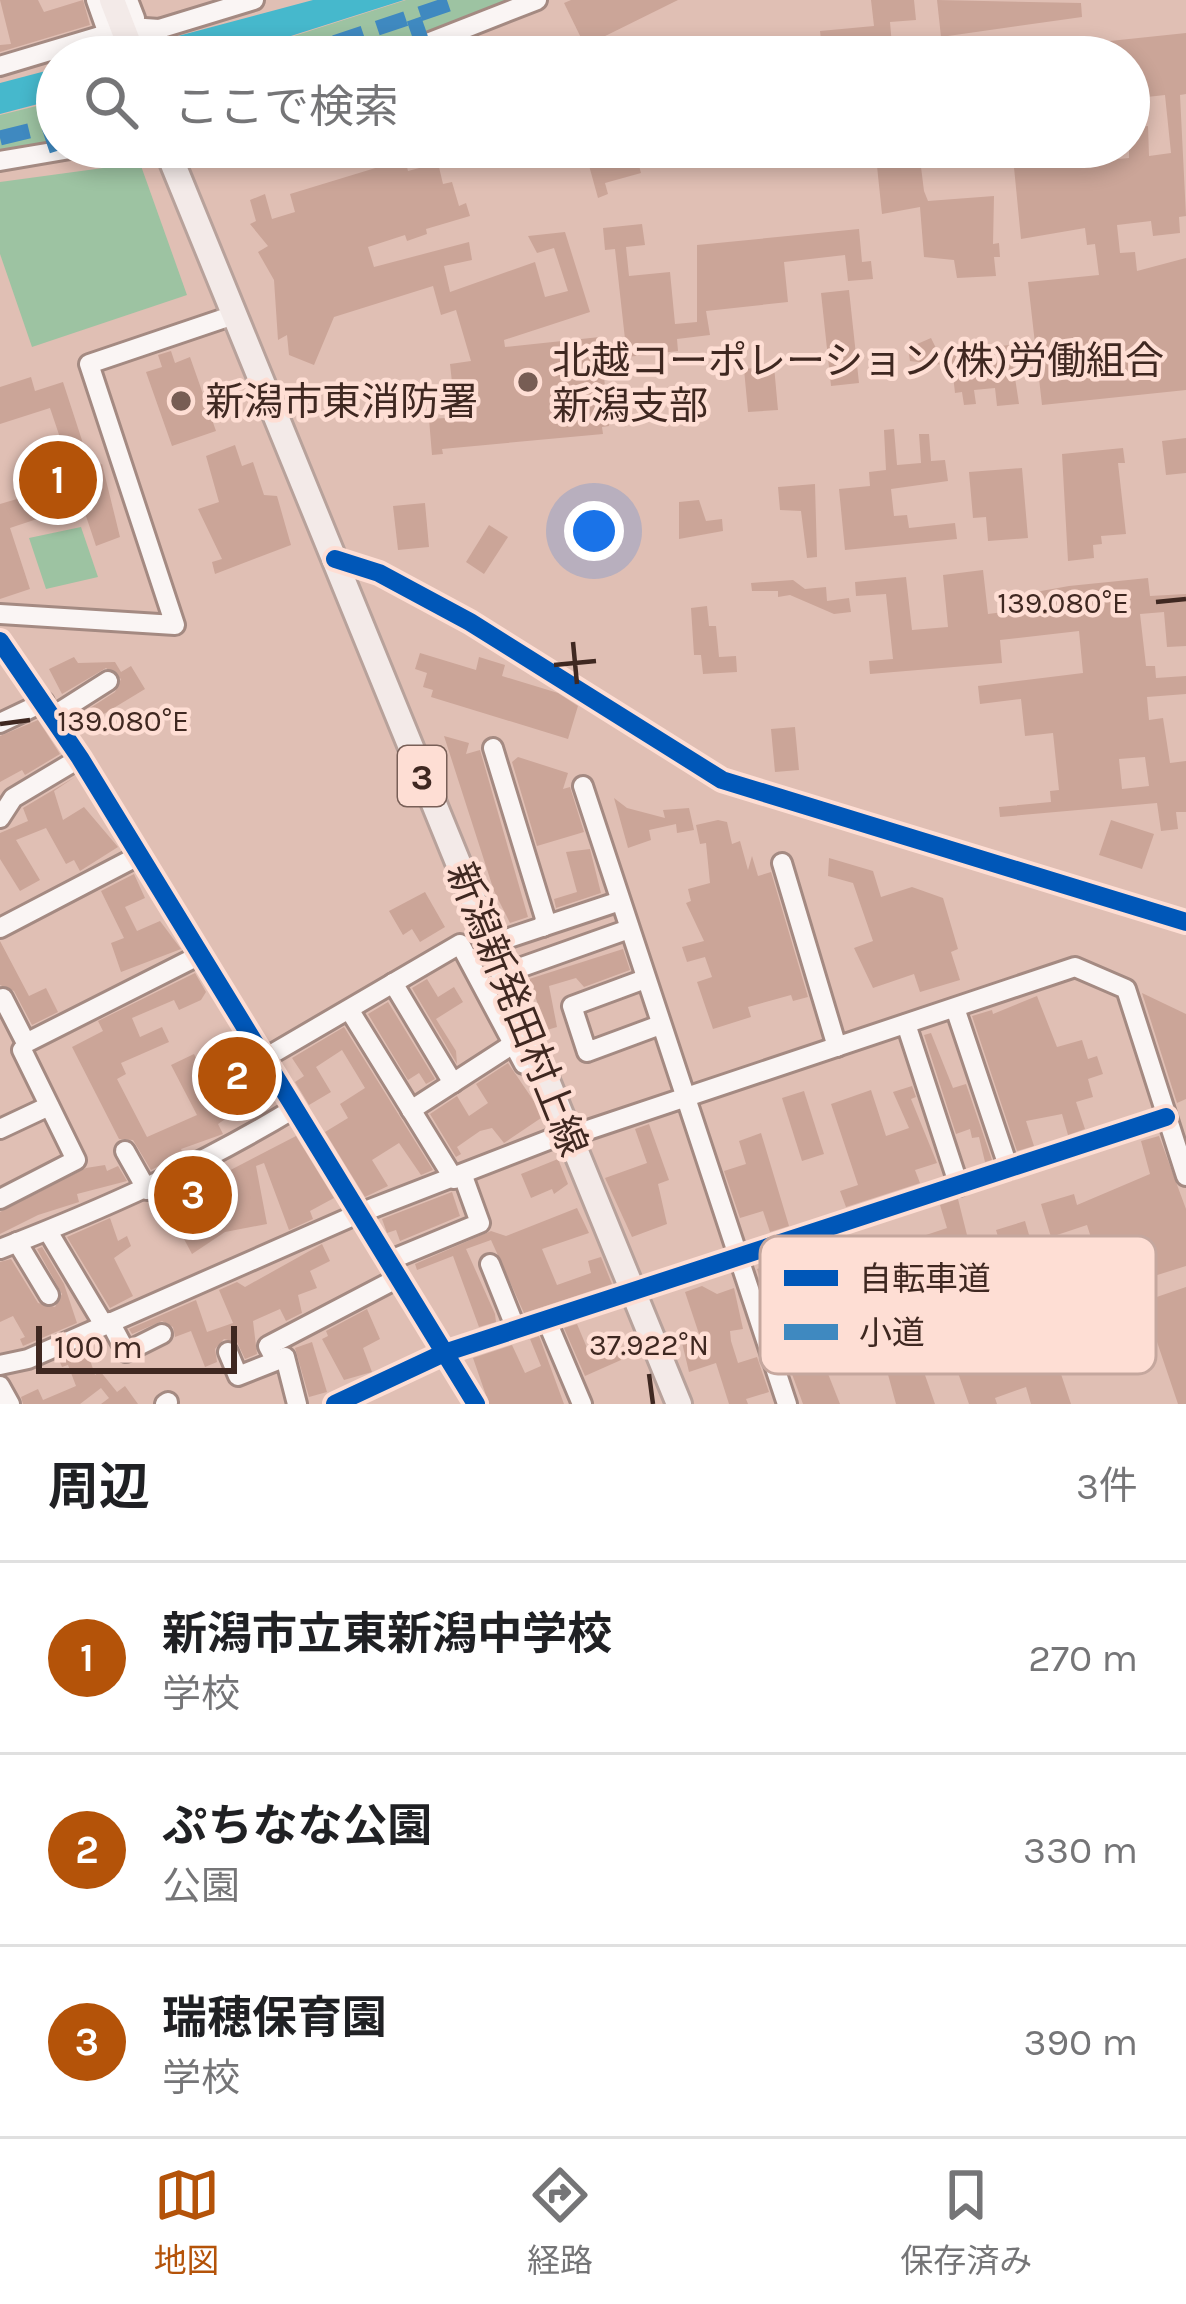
<!DOCTYPE html>
<html lang="ja">
<meta charset="utf-8">
<style>
:root{--surface:#fff;--page:#f6f6f6;--text:#202124;--muted:#757577;--line:#e0e0e0;--accent:#b45309}
body{margin:0;font-family:Karla,"Noto Sans JP",sans-serif;background:var(--page);color:var(--text)}
.scale{position:absolute;left:36px;bottom:30px;width:201px;box-sizing:border-box;padding-left:12px;border:6px solid #3f2821;border-top:0;font-size:33px;line-height:42px;white-space:nowrap;color:#3f2821;-webkit-text-stroke:9px #feded4;paint-order:stroke}
.you{position:absolute;left:594px;top:531px;width:42px;height:42px;margin:-30px;border:9px solid #fff;border-radius:50%;background:#1a73e8;box-shadow:0 0 0 18px #1a73e833}
.badge{display:grid;place-items:center;width:78px;height:78px;border-radius:50%;background:var(--accent);color:#fff;font-size:39px;font-weight:700}
.pin{position:absolute;translate:-50% -50%;border:6px solid #fff;box-shadow:0 3px 12px #0006}
.list{margin:0;padding:0;list-style:none}
h2{display:flex;justify-content:space-between;align-items:center;height:156px;margin:0;padding:0 48px;font-size:51px}
h2 small{font-size:39px;font-weight:400;color:var(--muted)}
.list li{display:grid;grid-template-columns:78px 1fr auto;gap:36px;align-items:center;box-sizing:border-box;height:192px;padding:0 48px;border-top:3px solid var(--line)}
.list b{display:block;font-size:45px;white-space:nowrap}
.list p{margin:0;font-size:39px;white-space:nowrap;color:var(--muted)}
.list em{font-size:39px;font-style:normal;color:var(--muted)}
.icon{flex:none;width:66px;height:66px;fill:none;stroke:currentColor;stroke-width:2;stroke-linecap:round;stroke-linejoin:round}
.map{position:relative;flex:none;width:1186px;height:1404px;overflow:hidden}
.search{position:absolute;background:var(--surface);box-shadow:0 6px 18px #0003;left:36px;right:36px;top:36px;height:132px;display:flex;align-items:center;gap:30px;box-sizing:border-box;padding:0 42px;border-radius:66px;color:var(--muted);font-size:45px}
.sheet{height:732px;background:var(--surface)}
nav{display:flex;justify-content:space-around;align-items:center;box-sizing:border-box;height:168px;border-top:3px solid var(--line);background:var(--surface);font-size:33px;color:var(--muted)}
nav a{display:grid;justify-items:center;gap:6px}
nav .on{color:var(--accent)}
.map>svg:first-child{display:block}
</style>
<div class="map">
<svg width="1186" height="1404" viewBox="0 0 1186 1404">
<rect width="100%" height="100%" fill="#e0bfb4"/>
<g fill="#9dc3a2">
<path d="M406,0H521L376,57H228Z"/>
<path d="M57,101V143L0,154V115Z"/>
<path d="M140,163L187,295L32,347L0,254V182Z"/>
<path d="M81,527L98,577L46,589L29,538Z"/>
</g>
<g fill="#46b8cc">
<path d="M313,0H404L225,57H99Z"/>
<path d="M57,68V99L0,114V83Z"/>
</g>
<g fill="#cba598" fill-rule="evenodd">
<path d="M0,0H38L44,12L83,0L90,25L0,52V45L11,44Z"/>
<path d="M571,0H678L585,46L564,3Z"/>
<path d="M871,0H914L916,20L890,22L893,57H823L820,31L874,26Z"/>
<path d="M937,0L1081,3L1082,17L941,37Z"/>
<path d="M1186,33V94L1180,95L1186,216L1179,217L1180,233L1153,236L1151,221L1117,225L1120,253L1135,252L1137,271L1186,258V390L1042,405L1028,282L1099,275L1095,244L1087,245L1085,228L1021,239L1012,147H1096L1097,161L1129,158V127L1148,126L1149,156L1171,153L1165,95L1129,99V57H1025L1024,50Z"/>
<path d="M599,147H634L641,173L605,183L608,194L598,198L585,151Z"/>
<path d="M875,147H961L962,154L920,159L924,191L928,201L994,196L993,244L999,243L1000,257H994L996,276L957,278L954,260L924,257L920,207L882,214Z"/>
<path d="M405,159L408,171L438,163L443,184L452,182L459,206L466,203L470,216L426,229L427,234L407,241L405,235L368,247L374,267L469,242L472,260L444,266L450,292L535,262L545,297L568,291L554,248L537,253L528,236L565,232L590,312L504,340L505,347L600,337L609,426L602,427L603,434L442,449L443,454L432,455L429,419L446,418L444,402L454,401L450,364L471,361L456,310L441,315L433,286L334,317L314,365L289,355L287,335L278,340L274,280L258,252L268,246L250,224L256,221L250,200L265,194L272,219L295,212L290,194Z"/>
<path d="M642,224L645,245L626,247L629,276L670,272L675,324L697,322V245L859,229L862,262L871,261L873,279L848,281L845,255L784,262L788,302L706,311L710,335L677,339L678,351L627,357L615,249L605,250L603,228Z"/>
<path d="M849,290L859,383L831,386L821,293Z"/>
<path d="M931,338L938,352L1010,345L1019,404L997,406L995,388L974,390L976,404L964,405L962,392L955,393L952,366L910,361L908,348Z"/>
<path d="M171,351L175,363L190,357L216,431L172,446L146,372L162,367L158,355Z"/>
<path d="M774,366L778,410L748,412L744,369Z"/>
<path d="M31,377L35,391L63,382L91,468L102,464L120,537L96,546L82,504L10,528L30,589L0,599V504L75,482L50,408L0,424V387Z"/>
<path d="M894,429L897,465L921,463L919,434H929L931,461L945,460L948,481L891,489L894,516L907,515L909,528L955,523L957,539L845,550L839,489L870,486L869,472L886,470L884,430Z"/>
<path d="M1186,438V473L1166,475L1162,441Z"/>
<path d="M235,445L242,466L253,462L264,495L277,496L291,545L215,574L212,562L222,559L198,509L219,502L206,456Z"/>
<path d="M1123,448L1125,463H1118L1126,534L1101,536L1102,544L1093,545L1094,558L1068,561L1062,454Z"/>
<path d="M1022,468L1028,538L988,541L986,517L973,518L969,472Z"/>
<path d="M815,484L817,557L807,558L801,511L780,510L778,487Z"/>
<path d="M699,500L706,521L722,519L723,531L679,539V502Z"/>
<path d="M425,503L429,547L398,550L393,506Z"/>
<path d="M489,525L508,537L484,574L466,562Z"/>
<path d="M983,570L988,614L1032,608L1030,593L1069,586L1148,578L1150,596L1186,594V646L1167,647L1164,612L1140,614L1146,666H1155L1156,678L1186,676V694L1147,697L1149,720L1163,718L1170,763L1186,761V812H1176L1178,829L1161,831L1157,803L1000,817L999,807L1051,802L1050,791L1059,790L1053,733L1025,736L1021,699L980,704L978,686L1083,673L1079,631L1000,640L1002,663L870,674L869,661L893,659L886,594L856,596L855,582L906,577L912,630L948,627L943,575ZM1145,757L1149,786L1122,789L1119,759Z"/>
<path d="M793,580L805,589L826,587L827,601L849,598L851,612L834,614L790,595L778,597V591H752L751,583Z"/>
<path d="M707,606L709,626H716L719,657L736,656L737,672L703,674L701,655H694L691,608Z"/>
<path d="M420,653L476,670L479,657L505,665L502,676L558,693L578,706L568,739L431,697L433,690L423,687L427,673L415,669Z"/>
<path d="M74,657L78,663L115,662L121,672L131,666L145,689L79,729L73,719L115,692L121,679L106,668L62,694L49,669Z"/>
<path d="M38,720L60,754L25,775L22,770L0,782V736Z"/>
<path d="M795,727L799,770L775,772L771,729Z"/>
<path d="M444,736L469,743L466,754L480,750L528,917L510,923L494,891Z"/>
<path d="M518,757L568,773L563,789L570,787L584,832L537,846L512,762Z"/>
<path d="M75,777L54,791L63,820L84,807L118,847L80,871L74,860L66,864L46,828L16,840L40,880L20,891L0,859V833L28,821L23,808Z"/>
<path d="M614,798L627,808L665,818L663,810L689,808L694,830L677,833L676,824L649,830L651,840L628,848Z"/>
<path d="M718,820L727,822L732,844L740,841L748,870L752,856L758,876L771,872L808,997L793,1001L791,995L748,1007L751,1017L713,1029L697,982L712,977L705,957L687,962L682,947L704,941L686,903L691,901L688,889L710,883L706,843L700,844L696,825Z"/>
<path d="M1111,820L1154,834L1142,869L1099,855Z"/>
<path d="M590,849L601,893L556,908L554,899L577,892L566,852Z"/>
<path d="M829,858L873,871L881,897L912,887L943,898L958,949L951,952L960,980L920,992L914,974L873,988L854,948L873,941L853,883L828,876Z"/>
<path d="M134,874L145,898L125,907L137,931L160,921L181,949L121,972L111,943L124,938L101,891Z"/>
<path d="M425,892L445,927L420,942L412,929L403,935L389,911Z"/>
<path d="M0,941L29,996L46,988L58,1012L32,1025L14,991L0,985Z"/>
<path d="M623,949L630,970L584,987L576,978L549,986L557,1027L547,1030L529,979Z"/>
<path d="M195,973L206,992L201,1000L179,1010L174,1000L132,1018L140,1037L162,1027L169,1042L121,1063L126,1074L117,1079L147,1137L197,1115L171,1065L194,1054L217,1101L250,1085L256,1098L218,1124L223,1134L181,1149L183,1154L151,1170L133,1140L119,1139L72,1047L103,1031L98,1021Z"/>
<path d="M427,979L438,997L454,987L463,1002L436,1019L456,1051L457,1064L412,988Z"/>
<path d="M1142,993L1186,1014V1099L1177,1103Z"/>
<path d="M1037,996L1057,1047L1082,1040L1088,1059L1097,1056L1103,1074L1088,1079L1093,1097L1076,1102L1085,1129L1068,1135L1062,1114L1026,1121L1034,1146L1017,1151L972,1016L992,1010L993,1014Z"/>
<path d="M388,1002L435,1079L426,1084L419,1073L408,1080L368,1014Z"/>
<path d="M344,1027L433,1170L421,1175L399,1143L372,1160L388,1186L365,1197L325,1132L348,1118L340,1104L365,1088L342,1050L316,1067L331,1092L309,1105L295,1082L304,1076L292,1058Z"/>
<path d="M931,1033L953,1088L966,1084L992,1160L985,1162L979,1137L972,1138L970,1129L956,1134L924,1035Z"/>
<path d="M508,1063L544,1116L504,1143L492,1128L480,1131L457,1147L461,1154L456,1157L430,1114L457,1096L469,1116L488,1103L476,1084Z"/>
<path d="M912,1086L916,1097L911,1099L937,1163L915,1170L920,1183L846,1207L840,1191L858,1185L831,1104L871,1090L886,1136L909,1128L893,1092Z"/>
<path d="M804,1091L824,1154L802,1161L782,1098Z"/>
<path d="M649,1124L669,1180L658,1184L667,1224L632,1237L605,1178L647,1163L635,1129Z"/>
<path d="M761,1133L789,1226L770,1232L763,1211L740,1218L724,1171L746,1164L739,1141Z"/>
<path d="M296,1136L334,1198L310,1211L313,1219L289,1230L264,1163L256,1166L267,1224L225,1232L192,1254L169,1211L197,1195L191,1181L215,1168L219,1176Z"/>
<path d="M1159,1136L1186,1209V1266L1135,1282L1142,1302L1186,1287V1404H1178L1154,1333L1058,1365L1071,1404H1031L1026,1387L995,1398L997,1404H969L911,1240L947,1228L940,1205L958,1199L971,1251L1000,1243L996,1230L1025,1221L1038,1266L1094,1247L1087,1225L1051,1237L1041,1204L1074,1194L1077,1205L1150,1174L1141,1141Z"/>
<path d="M558,1159L568,1184L554,1194L552,1189L531,1198L521,1174Z"/>
<path d="M105,1165L107,1171L118,1166L127,1181L77,1194L79,1202L38,1215L0,1234V1212L86,1168Z"/>
<path d="M452,1192L460,1216L400,1241L396,1230L387,1233L382,1219Z"/>
<path d="M577,1208L589,1233L542,1249L557,1285L591,1273L588,1261L601,1257L612,1284L524,1313L491,1240L466,1249L495,1314L496,1322L479,1327L453,1256L417,1270L415,1264L491,1231L506,1236Z"/>
<path d="M110,1218L118,1241L127,1236L131,1246L114,1258L133,1296L110,1308L67,1237Z"/>
<path d="M322,1244L330,1261L310,1271L317,1288L298,1295L302,1313L286,1321L280,1309L253,1321L257,1354L245,1359L237,1342L224,1339L215,1349L217,1362L205,1367L191,1331L175,1337L173,1327L162,1321L132,1334L129,1329L196,1300L207,1332L233,1323L219,1290L237,1282L245,1287Z"/>
<path d="M823,1244L833,1279L886,1262L935,1404H896L880,1345L840,1353L825,1311L776,1328L757,1269Z"/>
<path d="M42,1247L64,1284L77,1323L23,1346L20,1339L25,1337L13,1316L0,1322V1262L11,1259L38,1303L55,1307L62,1294L37,1249Z"/>
<path d="M702,1286L717,1294L734,1288L743,1329L730,1331L731,1341L738,1363L757,1357L769,1392L746,1399L748,1404H729L716,1363L689,1372L679,1330L706,1355L685,1292Z"/>
<path d="M367,1309L380,1339L363,1348L372,1372L344,1380L322,1339L328,1336L326,1331Z"/>
<path d="M577,1324L590,1355L615,1346L621,1360L585,1376L564,1328Z"/>
<path d="M539,1336L564,1404H489L473,1358L512,1345L525,1373L541,1366L530,1339Z"/>
<path d="M312,1342L327,1392L309,1397L295,1348Z"/>
<path d="M814,1346L819,1351L840,1404H803L785,1355Z"/>
<path d="M86,1348L95,1375L100,1371L117,1392L125,1386L138,1404H101L109,1398L101,1388L80,1404H23L21,1397L38,1389L43,1400L76,1386L68,1365L62,1367L59,1360Z"/>
</g>
<g fill="none" stroke-linecap="round" stroke-linejoin="round">
<g stroke="#a48a82" stroke-width="24">
<g id="minor">
<path d="M96,0L108,34"/>
<path d="M128,0L135,18L130,27"/>
<path d="M392,57L537,0"/>
<path d="M0,66L130,27L159,29L254,0"/>
<path d="M0,161L82,147"/>
<path d="M335,559L379,573L470,622L722,780L1186,922"/>
<path d="M0,614L175,625L89,364L231,316"/>
<path d="M0,641L80,758L476,1404"/>
<path d="M53,716L108,681"/>
<path d="M0,723L44,702"/>
<path d="M493,748L545,918L543,927"/>
<path d="M583,786L787,1404"/>
<path d="M0,818L13,798L80,758"/>
<path d="M782,863L837,1047"/>
<path d="M0,928L138,856"/>
<path d="M491,944L620,901"/>
<path d="M502,974L629,929"/>
<path d="M645,979L572,1006L587,1052L660,1025"/>
<path d="M393,983L453,1083"/>
<path d="M3,998L26,1043L200,955"/>
<path d="M955,1008L1009,1169"/>
<path d="M350,1011L454,1179"/>
<path d="M906,1024L959,1186"/>
<path d="M265,1058L460,944L524,1064L537,1057"/>
<path d="M411,1110L513,1044"/>
<path d="M0,1129L49,1106"/>
<path d="M570,1136L1075,967L1126,989L1186,1176"/>
<path d="M125,1151L147,1190"/>
<path d="M0,1199L76,1160L22,1050"/>
<path d="M49,1233L104,1325"/>
<path d="M17,1242L49,1295"/>
<path d="M0,1249C103,1209 200,1166 295,1108"/>
<path d="M388,1261L480,1223L463,1176"/>
<path d="M490,1264L516,1329"/>
<path d="M546,1319L582,1404"/>
<path d="M110,1322L126,1352L162,1334"/>
<path d="M228,1352L238,1376L276,1361L268,1346L398,1278"/>
<path d="M285,1357L297,1404"/>
<path d="M0,1365L28,1359L360,1213L569,1132"/>
<path d="M0,1386L10,1404"/>
<path d="M165,1404L168,1402"/>
<path d="M335,1404L444,1353L1166,1117"/>
</g>
</g>
<g stroke="#b8a29b" stroke-width="30">
<g id="major">
<path d="M112,0L134,57"/>
<path d="M166,147L679,1404"/>
</g>
</g>
<use href="#minor" stroke="#faf5f4" stroke-width="18"/>
<use href="#major" stroke="#f3eae8" stroke-width="24"/>
<g stroke="#3f89c0" stroke-width="15" stroke-dasharray="30 15" stroke-linecap="butt">
<path d="M414,19L423,45"/>
<path d="M292,57L458,1"/>
<path d="M49,127L57,151"/>
<path d="M0,138L57,124"/>
</g>
<g stroke="#feded4" stroke-width="26">
<g id="cycleway">
<path d="M335,559L379,573L470,622L722,780L1186,922"/>
<path d="M0,641L80,758L476,1404"/>
<path d="M335,1404L444,1353L1166,1117"/>
</g>
</g>
<use href="#cycleway" stroke="#0057b8" stroke-width="18"/>
</g>
<path fill="none" stroke="#3f2821" stroke-width="4.5" d="M1156,602L1186,599M573,642L577,684M554,665L596,661M0,724L30,720M649,1374L653,1404"/>
<g fill="#775d54" stroke="#feded4" stroke-width="4.5">
<circle cx="528" cy="382" r="12"/>
<circle cx="181" cy="401" r="12"/>
</g>
<g text-anchor="middle" stroke-width="9" stroke-linejoin="round" paint-order="stroke">
<rect fill="#feded4" stroke="#785f57" stroke-width="3" x="398" y="746" width="48" height="60" rx="9"/>
<g font-size="36" font-weight="bold" fill="#3f2821">
<text x="422" y="789">3</text>
</g>
<g font-size="39" fill="#3f2821" stroke="#feded4" text-anchor="start">
<text x="552" y="374">北越コーポレーション(株)労働組合<tspan x="552" dy="45">新潟支部</tspan></text>
<text x="205" y="415">新潟市東消防署</text>
</g>
<g font-size="39" fill="#3f2821" stroke="#feded4">
<text transform="translate(518 1009) rotate(68)" y="14">新潟新発田村上線</text>
</g>
</g>
<rect x="760" y="1236" width="396" height="138" rx="18" fill="#feded4" stroke="#c5a79e" stroke-width="3"/>
<rect x="784" y="1270" width="54" height="16" fill="#0057b8"/>
<rect x="784" y="1324" width="54" height="16" fill="#3f89c0"/>
<g font-size="33" fill="#3f2821">
<text x="859" y="1290">自転車道</text>
<text x="859" y="1344">小道</text>
</g>
<g font-size="30" text-anchor="middle" fill="#3f2821" stroke="#feded4" stroke-width="9" stroke-linejoin="round" paint-order="stroke">
<text x="1063" y="613">139.080°E</text>
<text x="123" y="731">139.080°E</text>
<text x="649" y="1355">37.922°N</text>
</g>
</svg>
<div class="scale">100 m</div>
<div class="you"></div>
<div class="pin badge" style="left:58px;top:480px">1</div>
<div class="pin badge" style="left:237px;top:1076px">2</div>
<div class="pin badge" style="left:193px;top:1195px">3</div>
<div class="search"><svg class="icon" aria-label="search" viewBox="0 0 24 24"><circle cx="10" cy="10" r="6"/><path d="M15 15l6 6"/></svg>ここで検索</div>
</div>
<section class="sheet">
<h2>周辺<small>3件</small></h2>
<ul class="list">
<li><span class="badge">1</span><div><b>新潟市立東新潟中学校</b><p>学校</p></div><em>270 m</em></li>
<li><span class="badge">2</span><div><b>ぷちなな公園</b><p>公園</p></div><em>330 m</em></li>
<li><span class="badge">3</span><div><b>瑞穂保育園</b><p>学校</p></div><em>390 m</em></li>
</ul>
</section>
<nav>
<a class="on"><svg class="icon" aria-label="map" viewBox="0 0 24 24"><path d="M3 6l6-2 6 2 6-2v14l-6 2-6-2-6 2zM9 4v14M15 6v14"/></svg>地図</a>
<a><svg class="icon" aria-label="directions" viewBox="0 0 24 24"><path d="M12 3l9 9-9 9-9-9zM9 14v-3h6M13 9l2 2-2 2"/></svg>経路</a>
<a><svg class="icon" aria-label="saved" viewBox="0 0 24 24"><path d="M7 4h10v16l-5-4-5 4z"/></svg>保存済み</a>
</nav>
